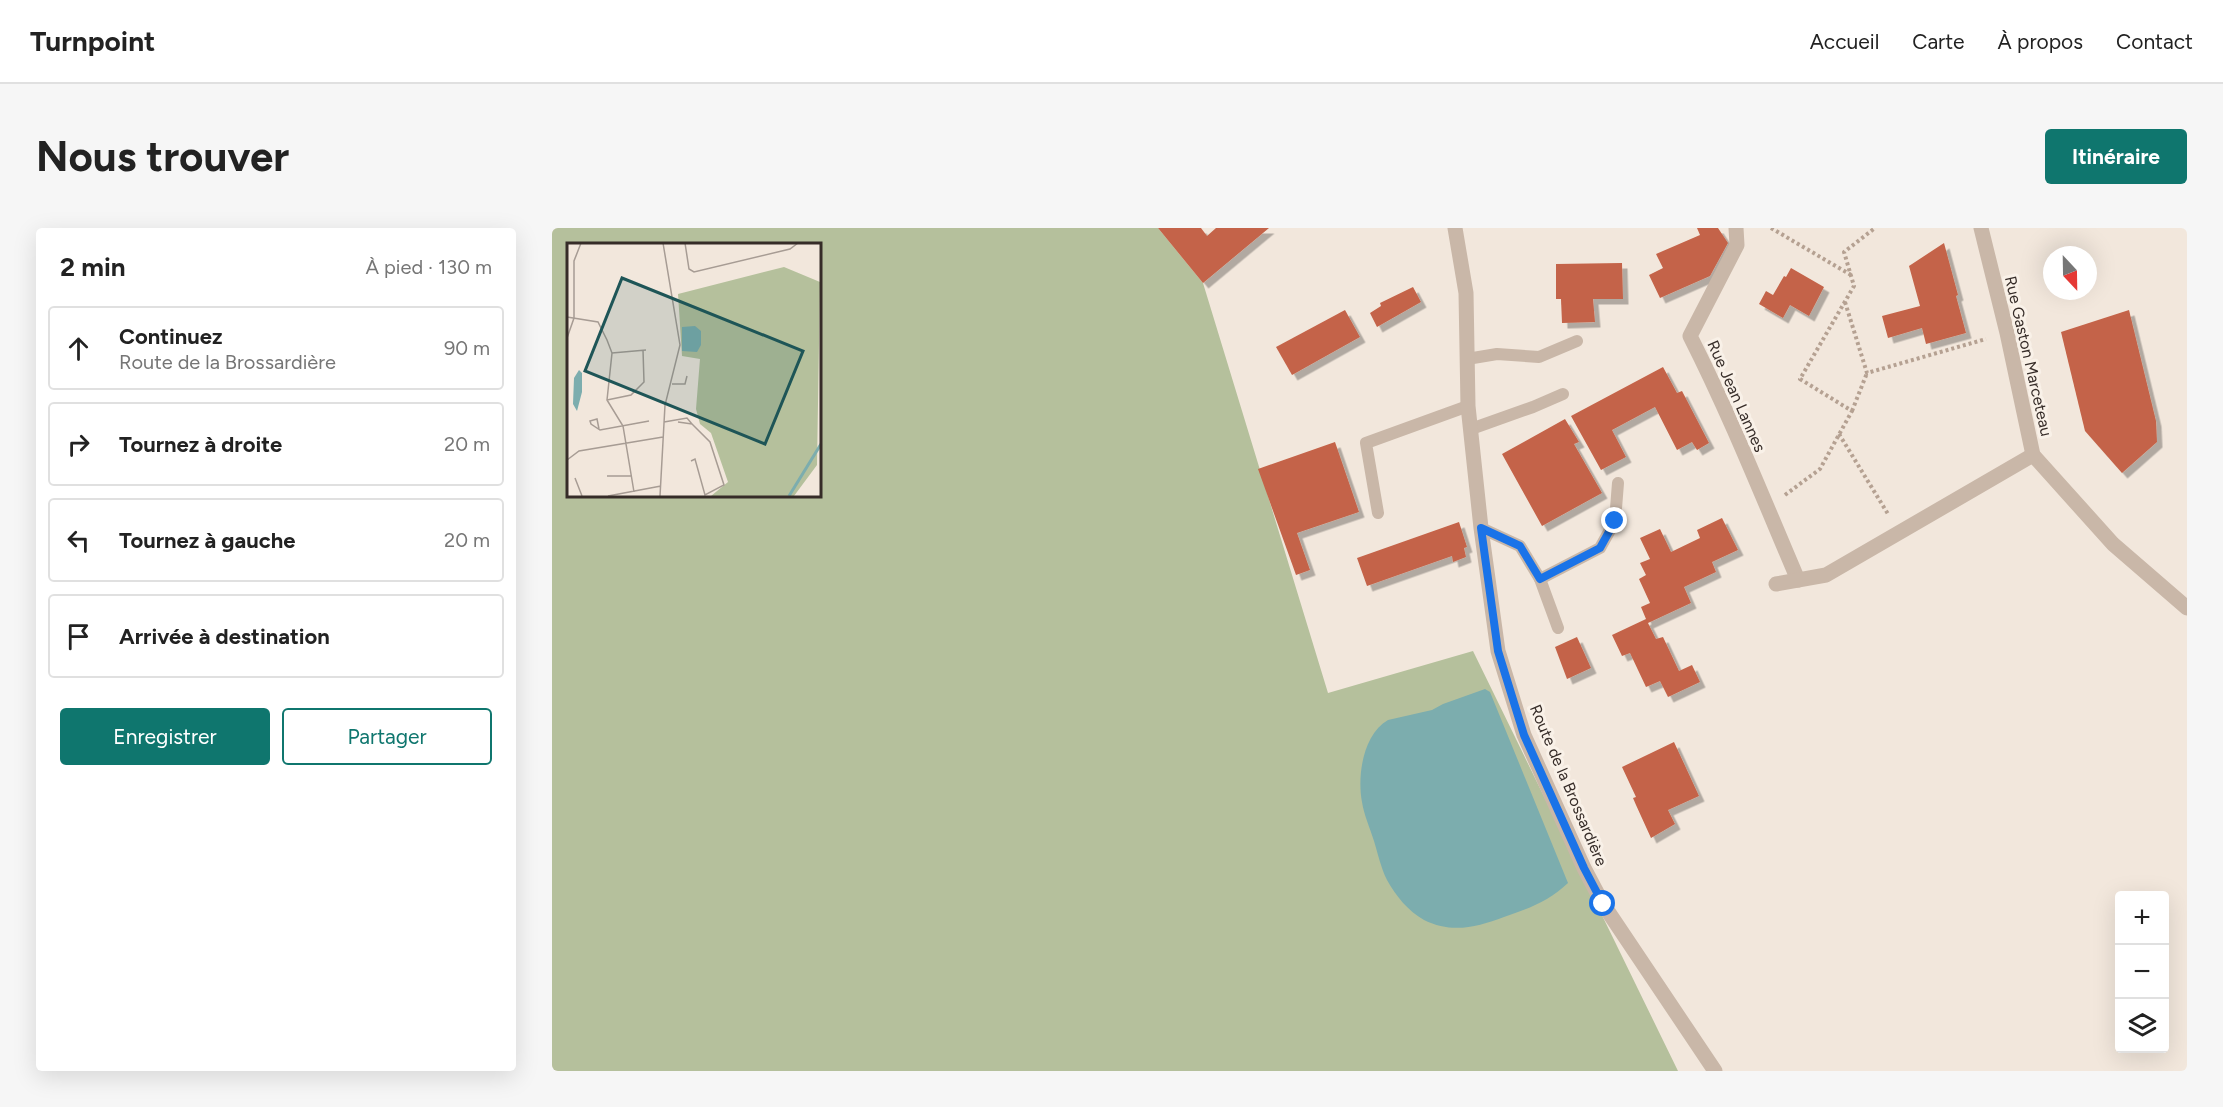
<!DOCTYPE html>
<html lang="fr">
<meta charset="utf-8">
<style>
:root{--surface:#fff;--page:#f6f6f6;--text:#222;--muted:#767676;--line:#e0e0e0;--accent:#0f766e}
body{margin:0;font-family:Figtree,sans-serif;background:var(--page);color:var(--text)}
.controls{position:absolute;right:18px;bottom:18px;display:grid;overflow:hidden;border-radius:6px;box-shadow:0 6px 24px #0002}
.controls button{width:54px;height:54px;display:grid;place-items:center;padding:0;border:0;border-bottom:2px solid var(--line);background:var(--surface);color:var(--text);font:30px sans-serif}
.compass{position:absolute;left:1491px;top:18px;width:54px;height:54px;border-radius:50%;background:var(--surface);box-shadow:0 6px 24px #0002;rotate:158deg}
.stop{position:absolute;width:18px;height:18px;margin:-14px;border:4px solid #1a73e8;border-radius:50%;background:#fff}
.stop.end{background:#1a73e8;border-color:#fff;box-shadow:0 2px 6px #0008}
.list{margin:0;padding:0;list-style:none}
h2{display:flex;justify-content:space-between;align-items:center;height:78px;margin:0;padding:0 24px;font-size:26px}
h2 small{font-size:20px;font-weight:400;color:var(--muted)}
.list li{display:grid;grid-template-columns:39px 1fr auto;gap:18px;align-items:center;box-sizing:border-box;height:84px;margin:0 12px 12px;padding:0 12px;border:2px solid var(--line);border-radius:6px}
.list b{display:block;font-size:22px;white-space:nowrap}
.list p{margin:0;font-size:20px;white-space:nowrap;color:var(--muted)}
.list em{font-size:20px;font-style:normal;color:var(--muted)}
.actions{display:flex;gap:12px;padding:18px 24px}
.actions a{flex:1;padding:14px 0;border:2px solid var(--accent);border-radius:6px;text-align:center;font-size:21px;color:var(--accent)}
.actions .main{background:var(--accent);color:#fff}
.icon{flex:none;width:33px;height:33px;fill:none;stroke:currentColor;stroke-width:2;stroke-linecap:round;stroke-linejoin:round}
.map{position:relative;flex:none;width:1635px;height:843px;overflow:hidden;border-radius:6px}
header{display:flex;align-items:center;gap:36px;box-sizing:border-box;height:84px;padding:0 30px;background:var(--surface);border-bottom:2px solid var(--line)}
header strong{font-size:28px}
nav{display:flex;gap:33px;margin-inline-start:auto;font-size:21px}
.intro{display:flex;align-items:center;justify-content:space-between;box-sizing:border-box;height:144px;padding:0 36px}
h1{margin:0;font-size:42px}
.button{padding:15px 27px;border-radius:6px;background:var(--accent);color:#fff;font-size:21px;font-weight:700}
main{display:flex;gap:36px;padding:0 36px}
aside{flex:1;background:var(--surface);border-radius:6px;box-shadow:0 6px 24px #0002}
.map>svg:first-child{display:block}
</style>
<header>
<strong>Turnpoint</strong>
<nav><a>Accueil</a><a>Carte</a><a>À propos</a><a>Contact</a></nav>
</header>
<div class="intro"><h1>Nous trouver</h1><a class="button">Itinéraire</a></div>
<main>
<aside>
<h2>2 min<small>À pied · 130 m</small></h2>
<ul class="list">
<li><svg class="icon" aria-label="ahead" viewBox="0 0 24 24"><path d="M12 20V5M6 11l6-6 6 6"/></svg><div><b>Continuez</b><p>Route de la Brossardière</p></div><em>90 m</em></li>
<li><svg class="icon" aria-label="right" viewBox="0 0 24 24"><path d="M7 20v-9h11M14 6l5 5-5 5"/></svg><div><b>Tournez à droite</b></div><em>20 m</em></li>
<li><svg class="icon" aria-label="left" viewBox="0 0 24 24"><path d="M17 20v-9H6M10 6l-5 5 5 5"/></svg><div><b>Tournez à gauche</b></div><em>20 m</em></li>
<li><svg class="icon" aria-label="arrive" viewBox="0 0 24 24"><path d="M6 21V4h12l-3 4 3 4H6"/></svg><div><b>Arrivée à destination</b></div></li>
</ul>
<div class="actions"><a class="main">Enregistrer</a><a>Partager</a></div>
</aside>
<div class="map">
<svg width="1635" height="843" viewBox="0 0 1635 843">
<defs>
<filter id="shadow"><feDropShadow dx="5.5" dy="5.5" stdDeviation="0" flood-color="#0004"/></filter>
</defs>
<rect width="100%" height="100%" fill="#f2e7dc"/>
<path fill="#b5c09c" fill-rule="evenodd" d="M0,0H606L651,55L776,465L921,423L1126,843H0ZM16,16H267V267H16Z"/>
<path fill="#7cadae" d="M933,461L938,464L1016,655C997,673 976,681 952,689C925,699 900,706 872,692C856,683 844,668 835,652C829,640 826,626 822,613C818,600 812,587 810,574C805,548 811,506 836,492L880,482L891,476Z"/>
<g fill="#c46348" filter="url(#shadow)">
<path d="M606,0H649L655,8L664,0H717L651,55Z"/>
<path d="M1145,0H1166L1176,15L1158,48L1108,70L1097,47L1111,40L1104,26L1148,7Z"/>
<path d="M1392,15L1406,67L1404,68L1414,105L1374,116L1370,100L1336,110L1330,88L1368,78L1357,38Z"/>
<path d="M1070,35L1071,71H1041L1043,94L1010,95L1009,71H1004V36Z"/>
<path d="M1239,40L1272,59L1257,88L1238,77L1231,90L1207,76L1214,63L1221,67L1232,48L1234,49Z"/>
<path d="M861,59L869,74L825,99L818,85L829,78L828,75Z"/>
<path d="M793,82L808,109L740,147L724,119Z"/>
<path d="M1577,82L1604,193L1605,214L1570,245L1533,203L1509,104Z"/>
<path d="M1111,139L1125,165L1130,163L1157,215L1145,222L1140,214L1125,222L1103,179L1060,202L1074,229L1049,242L1019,188Z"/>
<path d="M1013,191L1027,214L1022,216L1050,265L990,298L950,226Z"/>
<path d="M783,214L807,284L745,305L758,342L744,347L706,241Z"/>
<path d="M1170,290L1186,322L1160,334L1164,344L1132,359L1139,375L1096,395L1104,411L1111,409L1127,443L1140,437L1148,454L1116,469L1108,453L1094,459L1078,425L1070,428L1060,407L1094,391L1089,379L1098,375L1087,351L1094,347L1088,335L1098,331L1088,310L1108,301L1119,324L1148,310L1145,302Z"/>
<path d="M907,294L915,319L912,320L914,329L901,334L900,328L815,358L805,330Z"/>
<path d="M1025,409L1039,440L1015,451L1003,419Z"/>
<path d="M1122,514L1147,568L1116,582L1123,596L1099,610L1084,577L1081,570L1084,569L1070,539Z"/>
</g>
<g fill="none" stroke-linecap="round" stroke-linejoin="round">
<g stroke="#b5a192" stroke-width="4" stroke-dasharray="3 3" stroke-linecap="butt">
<path d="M1219,0L1299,47"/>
<path d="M1293,74L1315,145L1434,111"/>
<path d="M1300,183L1315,145"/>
<path d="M1287,206L1336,286"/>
<path d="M1233,267L1268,241L1300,183L1248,151L1302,58L1292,24L1323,0"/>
</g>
<g stroke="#c9b7a8" stroke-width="12">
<path d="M915,131L945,126L987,129L1025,113"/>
<path d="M919,201L981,179L1011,166"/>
<path d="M826,285L814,215L916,178"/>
<path d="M929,300L968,318L988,351L1006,400"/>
<path d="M988,351L1048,320L1063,293L1066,255"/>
</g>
<g stroke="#c9b7a8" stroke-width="15">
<path d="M903,0L914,65L916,178L929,300L946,423L972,507L1032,640L1051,676L1163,843"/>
<path d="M1184,0L1185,17L1138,108C1178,187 1211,270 1246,352"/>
<path d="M1429,0L1455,105L1481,227L1561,316L1635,380"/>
<path d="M1224,356L1274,347L1481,227"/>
</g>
</g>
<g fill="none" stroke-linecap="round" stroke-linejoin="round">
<path stroke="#1a73e8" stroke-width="8" d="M1051,676L1032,640L972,507L946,423L929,300L968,318L988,351L1048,320L1063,293"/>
</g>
<g text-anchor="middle" stroke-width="6" stroke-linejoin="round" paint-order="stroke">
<g font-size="16" fill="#362c28" stroke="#f9f1e8">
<text transform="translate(1477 128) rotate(77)" y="6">Rue Gaston Marceteau</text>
<text transform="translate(1185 168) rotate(66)" y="6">Rue Jean Lannes</text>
<text transform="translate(1017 557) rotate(67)" y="6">Route de la Brossardière</text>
</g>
</g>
<g transform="translate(15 15)">
<rect width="254" height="254" fill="#f2e7dc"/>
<path d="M217,24L253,39L250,222L227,253H144L161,239L144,190L133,181L129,166L133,116L115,113L111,51Z" fill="#b5c09c"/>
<path d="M115,84L128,83L134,88V102L130,109L115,108ZM12,127L15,130V149L10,168L6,161L7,135Z" fill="#7cadae"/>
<path fill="none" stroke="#7cadae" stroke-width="3" d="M222,253L254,201"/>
<path fill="none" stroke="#a79c94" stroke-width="1.5" d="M118,0L122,26L127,29L223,6L231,0M0,74L31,79L40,97L45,110L40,157L56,183L67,249M0,95L7,75V18L14,0M45,110L79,107M105,141H118L120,133M40,157L64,152L77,139L76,107M97,179L120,175L125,181L111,179M32,186L30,176L23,178L24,181L33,187L82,178M0,217L12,208L96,194M124,218L128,216L138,252L157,242L143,199L125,181M40,233H64M8,235L15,253M41,253L94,243M93,253L98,162L113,102L96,0"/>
<path fill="#1e5557" fill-opacity="0.15" stroke="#1e5557" stroke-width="3" d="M55,35L236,108L198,201L18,128Z"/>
<rect width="254" height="254" fill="none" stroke="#362c28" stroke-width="3"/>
</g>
</svg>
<div class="controls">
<button>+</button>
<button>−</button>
<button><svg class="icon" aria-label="layers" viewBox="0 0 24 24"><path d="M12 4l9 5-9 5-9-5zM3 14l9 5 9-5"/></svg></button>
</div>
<svg class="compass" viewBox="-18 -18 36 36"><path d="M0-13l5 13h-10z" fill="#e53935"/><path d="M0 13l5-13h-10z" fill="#767676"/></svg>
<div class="stop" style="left:1051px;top:676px"></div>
<div class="stop end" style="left:1063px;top:293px"></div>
</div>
</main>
